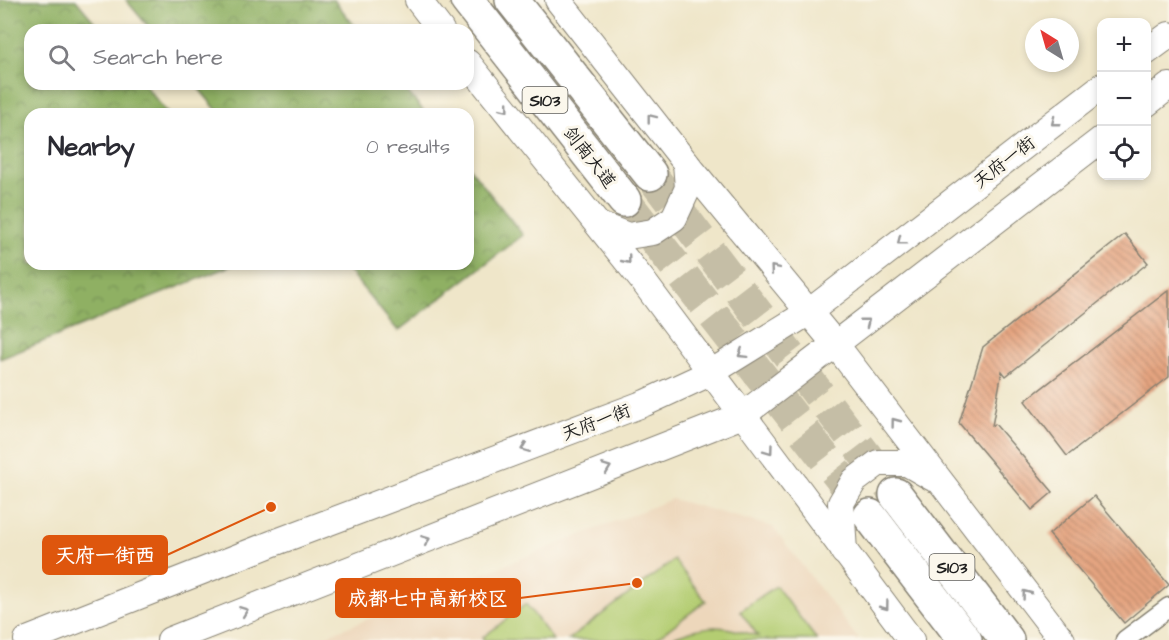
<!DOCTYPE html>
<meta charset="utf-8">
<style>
:root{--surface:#fff;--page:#f2f2f3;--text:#2b2b33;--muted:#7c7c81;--line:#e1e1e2}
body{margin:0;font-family:"Architects Daughter","LXGW WenKai TC",sans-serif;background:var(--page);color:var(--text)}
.controls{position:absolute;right:18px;top:18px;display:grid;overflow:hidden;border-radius:12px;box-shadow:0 3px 9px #0003}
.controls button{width:54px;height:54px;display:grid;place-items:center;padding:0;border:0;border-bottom:2px solid var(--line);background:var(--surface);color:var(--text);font:30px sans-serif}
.compass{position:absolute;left:1025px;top:18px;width:54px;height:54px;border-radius:50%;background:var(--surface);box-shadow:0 3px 9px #0003;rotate:323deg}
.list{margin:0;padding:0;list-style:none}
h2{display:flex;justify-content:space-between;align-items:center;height:78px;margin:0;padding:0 24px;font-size:26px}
h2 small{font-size:20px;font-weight:400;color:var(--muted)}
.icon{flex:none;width:33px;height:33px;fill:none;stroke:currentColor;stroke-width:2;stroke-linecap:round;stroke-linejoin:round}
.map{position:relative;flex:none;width:1169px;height:640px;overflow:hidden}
.search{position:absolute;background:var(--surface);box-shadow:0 3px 9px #0003;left:24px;top:24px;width:450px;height:66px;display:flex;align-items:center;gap:15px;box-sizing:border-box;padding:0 21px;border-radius:18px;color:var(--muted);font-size:22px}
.panel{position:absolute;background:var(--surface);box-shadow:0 3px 9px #0003;left:24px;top:108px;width:450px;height:162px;border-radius:18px}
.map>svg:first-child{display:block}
</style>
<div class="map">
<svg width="1169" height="640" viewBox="0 0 1169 640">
<defs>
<pattern id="forest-crowns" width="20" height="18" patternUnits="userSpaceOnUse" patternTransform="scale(1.5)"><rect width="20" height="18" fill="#8fb064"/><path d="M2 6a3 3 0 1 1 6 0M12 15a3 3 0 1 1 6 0" fill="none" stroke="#748e52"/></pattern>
<pattern id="building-back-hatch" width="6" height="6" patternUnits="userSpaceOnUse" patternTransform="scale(1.5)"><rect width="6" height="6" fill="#e5a480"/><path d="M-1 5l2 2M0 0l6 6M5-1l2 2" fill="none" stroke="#b98568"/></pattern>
</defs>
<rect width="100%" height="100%" fill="#fbf7ec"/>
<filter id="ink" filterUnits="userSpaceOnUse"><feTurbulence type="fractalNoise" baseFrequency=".0167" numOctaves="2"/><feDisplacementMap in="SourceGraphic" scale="12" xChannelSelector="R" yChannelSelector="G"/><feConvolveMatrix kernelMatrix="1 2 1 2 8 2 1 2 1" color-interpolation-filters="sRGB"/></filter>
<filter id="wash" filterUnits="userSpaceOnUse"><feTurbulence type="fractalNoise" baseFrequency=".008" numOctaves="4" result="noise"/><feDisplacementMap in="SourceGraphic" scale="24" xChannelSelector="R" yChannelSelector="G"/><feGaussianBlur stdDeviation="1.35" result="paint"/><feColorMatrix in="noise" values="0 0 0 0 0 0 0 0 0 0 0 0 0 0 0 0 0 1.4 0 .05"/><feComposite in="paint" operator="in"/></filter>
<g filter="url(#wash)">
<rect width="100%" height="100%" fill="#efe6c9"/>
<path fill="#edd7bb" d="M672,499L773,527L859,640H315Z"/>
<g fill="#b4cd72" stroke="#687447" stroke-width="1.5">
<path d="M674,560L706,601L654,640H568Z"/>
<path d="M776,586L817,640H665C708,624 714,623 758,636L740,611Z"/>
<path d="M526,604L553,640H483L482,638Z"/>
</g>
<g fill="url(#forest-crowns)" stroke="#566640" stroke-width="1.5">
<path d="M0,0H76L101,30H30V84H144L168,114H30V264H235L0,359Z"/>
<path d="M126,0H334L358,30H151Z"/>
<path d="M195,84H401L426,114H220Z"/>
<path d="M468,166L523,235L398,331L343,264H468Z"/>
</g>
<g id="blocks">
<g fill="url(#building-back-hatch)">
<path d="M1125,234L1148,263L1006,376L1002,371L992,426L995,424L1053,492L1032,510L959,423L983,347Z"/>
<path d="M1169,290V377L1067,456L1025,401Z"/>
<path d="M1094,496L1169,585L1124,623L1049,534Z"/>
</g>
</g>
</g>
<g filter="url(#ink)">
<use href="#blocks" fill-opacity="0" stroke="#868172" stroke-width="1.5"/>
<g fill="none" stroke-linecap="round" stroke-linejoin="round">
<g stroke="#c5bea6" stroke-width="33" stroke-dasharray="33 16" stroke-linecap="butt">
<path d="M650,174L896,495"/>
<path d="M624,200L870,516"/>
</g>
<g stroke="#868172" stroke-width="21">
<path id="street" d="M1125,640L1169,607"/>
</g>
<g stroke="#868172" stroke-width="28">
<g id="secondary">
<path d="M418,0L441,30"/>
<path d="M558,0L686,163L836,345L1062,640"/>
<path d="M1146,52L1169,35"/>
<path d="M468,63L643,281L911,640"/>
<path d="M1146,104L1169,86"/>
<path d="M599,225L628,236L653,232L674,218L688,188L686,163"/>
<path d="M844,552L841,503L854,481L878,463H907L933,478"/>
<path d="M27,640L271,544L645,403L712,372L809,312L1102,86"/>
<path d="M170,640L743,415L1102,139"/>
</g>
</g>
<g stroke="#868172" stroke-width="36">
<g id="highway">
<path d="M467,0L624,200"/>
<path d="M512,0L650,174"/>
<path d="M896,495L1007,640"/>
<path d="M870,516L965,640"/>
</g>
</g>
<use href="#street" stroke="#fff" stroke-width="18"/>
<use href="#secondary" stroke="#fff" stroke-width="26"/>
<use href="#highway" stroke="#fff" stroke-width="33"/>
</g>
<defs><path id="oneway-chevron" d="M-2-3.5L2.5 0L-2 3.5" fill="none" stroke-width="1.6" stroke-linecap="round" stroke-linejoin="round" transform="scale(1.5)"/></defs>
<g stroke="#999">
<use href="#oneway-chevron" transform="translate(505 108) rotate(51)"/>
<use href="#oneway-chevron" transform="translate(651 118) rotate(-128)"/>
<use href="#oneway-chevron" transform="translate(1055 122) rotate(142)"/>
<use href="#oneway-chevron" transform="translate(901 241) rotate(142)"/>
<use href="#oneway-chevron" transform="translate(627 260) rotate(51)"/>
<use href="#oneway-chevron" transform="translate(774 269) rotate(-130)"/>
<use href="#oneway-chevron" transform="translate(866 322) rotate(-38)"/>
<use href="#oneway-chevron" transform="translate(742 354) rotate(148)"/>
<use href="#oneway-chevron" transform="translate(895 422) rotate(-127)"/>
<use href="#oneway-chevron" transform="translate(525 448) rotate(159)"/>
<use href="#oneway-chevron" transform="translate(769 450) rotate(54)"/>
<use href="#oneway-chevron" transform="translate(607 468) rotate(-21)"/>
<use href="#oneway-chevron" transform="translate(426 540) rotate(-21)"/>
<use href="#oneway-chevron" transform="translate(1026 594) rotate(-127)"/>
<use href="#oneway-chevron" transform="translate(885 606) rotate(53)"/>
<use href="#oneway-chevron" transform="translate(244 611) rotate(-21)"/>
</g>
</g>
<g text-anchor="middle" stroke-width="6" stroke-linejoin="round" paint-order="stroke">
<g fill="#fbf7ec" stroke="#5f5e5a" stroke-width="1.5">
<rect x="522.5" y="87" width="45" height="26" rx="4.5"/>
<rect x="929.5" y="554" width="45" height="26" rx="4.5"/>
</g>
<g font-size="16" font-weight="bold" fill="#1c1c1c">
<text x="545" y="106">S103</text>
<text x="952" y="573">S103</text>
</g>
<g font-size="18" fill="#1c1c1c" stroke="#fbf7ec">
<text transform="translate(590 157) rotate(52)" y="6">剑南大道</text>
<text transform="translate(1004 162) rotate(-38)" y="6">天府一街</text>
<text transform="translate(596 422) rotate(-21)" y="6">天府一街</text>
</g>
</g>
<path fill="none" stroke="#de560d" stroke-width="2" d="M271 507L167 555M637 583L520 598"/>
<g fill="#de560d" stroke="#fbf7ec" stroke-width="2">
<circle cx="271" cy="507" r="6"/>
<circle cx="637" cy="583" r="6"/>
</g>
<g fill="#de560d" stroke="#de560d" stroke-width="2">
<rect x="43" y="536" width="124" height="38" rx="6"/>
<rect x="336" y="579" width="184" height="38" rx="6"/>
</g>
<g font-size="20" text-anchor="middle" font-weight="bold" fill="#fff">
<text x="105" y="562">天府一街西</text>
<text x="428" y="605">成都七中高新校区</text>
</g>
</svg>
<div class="controls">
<button>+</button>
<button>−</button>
<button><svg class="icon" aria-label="locate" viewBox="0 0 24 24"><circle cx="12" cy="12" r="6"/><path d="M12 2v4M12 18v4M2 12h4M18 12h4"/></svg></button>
</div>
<svg class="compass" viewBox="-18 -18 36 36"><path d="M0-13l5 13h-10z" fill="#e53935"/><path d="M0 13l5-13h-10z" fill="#7c7c81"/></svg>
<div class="search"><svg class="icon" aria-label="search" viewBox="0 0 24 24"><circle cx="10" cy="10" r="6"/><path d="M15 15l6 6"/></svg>Search here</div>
<section class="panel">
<h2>Nearby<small>0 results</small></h2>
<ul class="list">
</ul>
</section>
</div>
